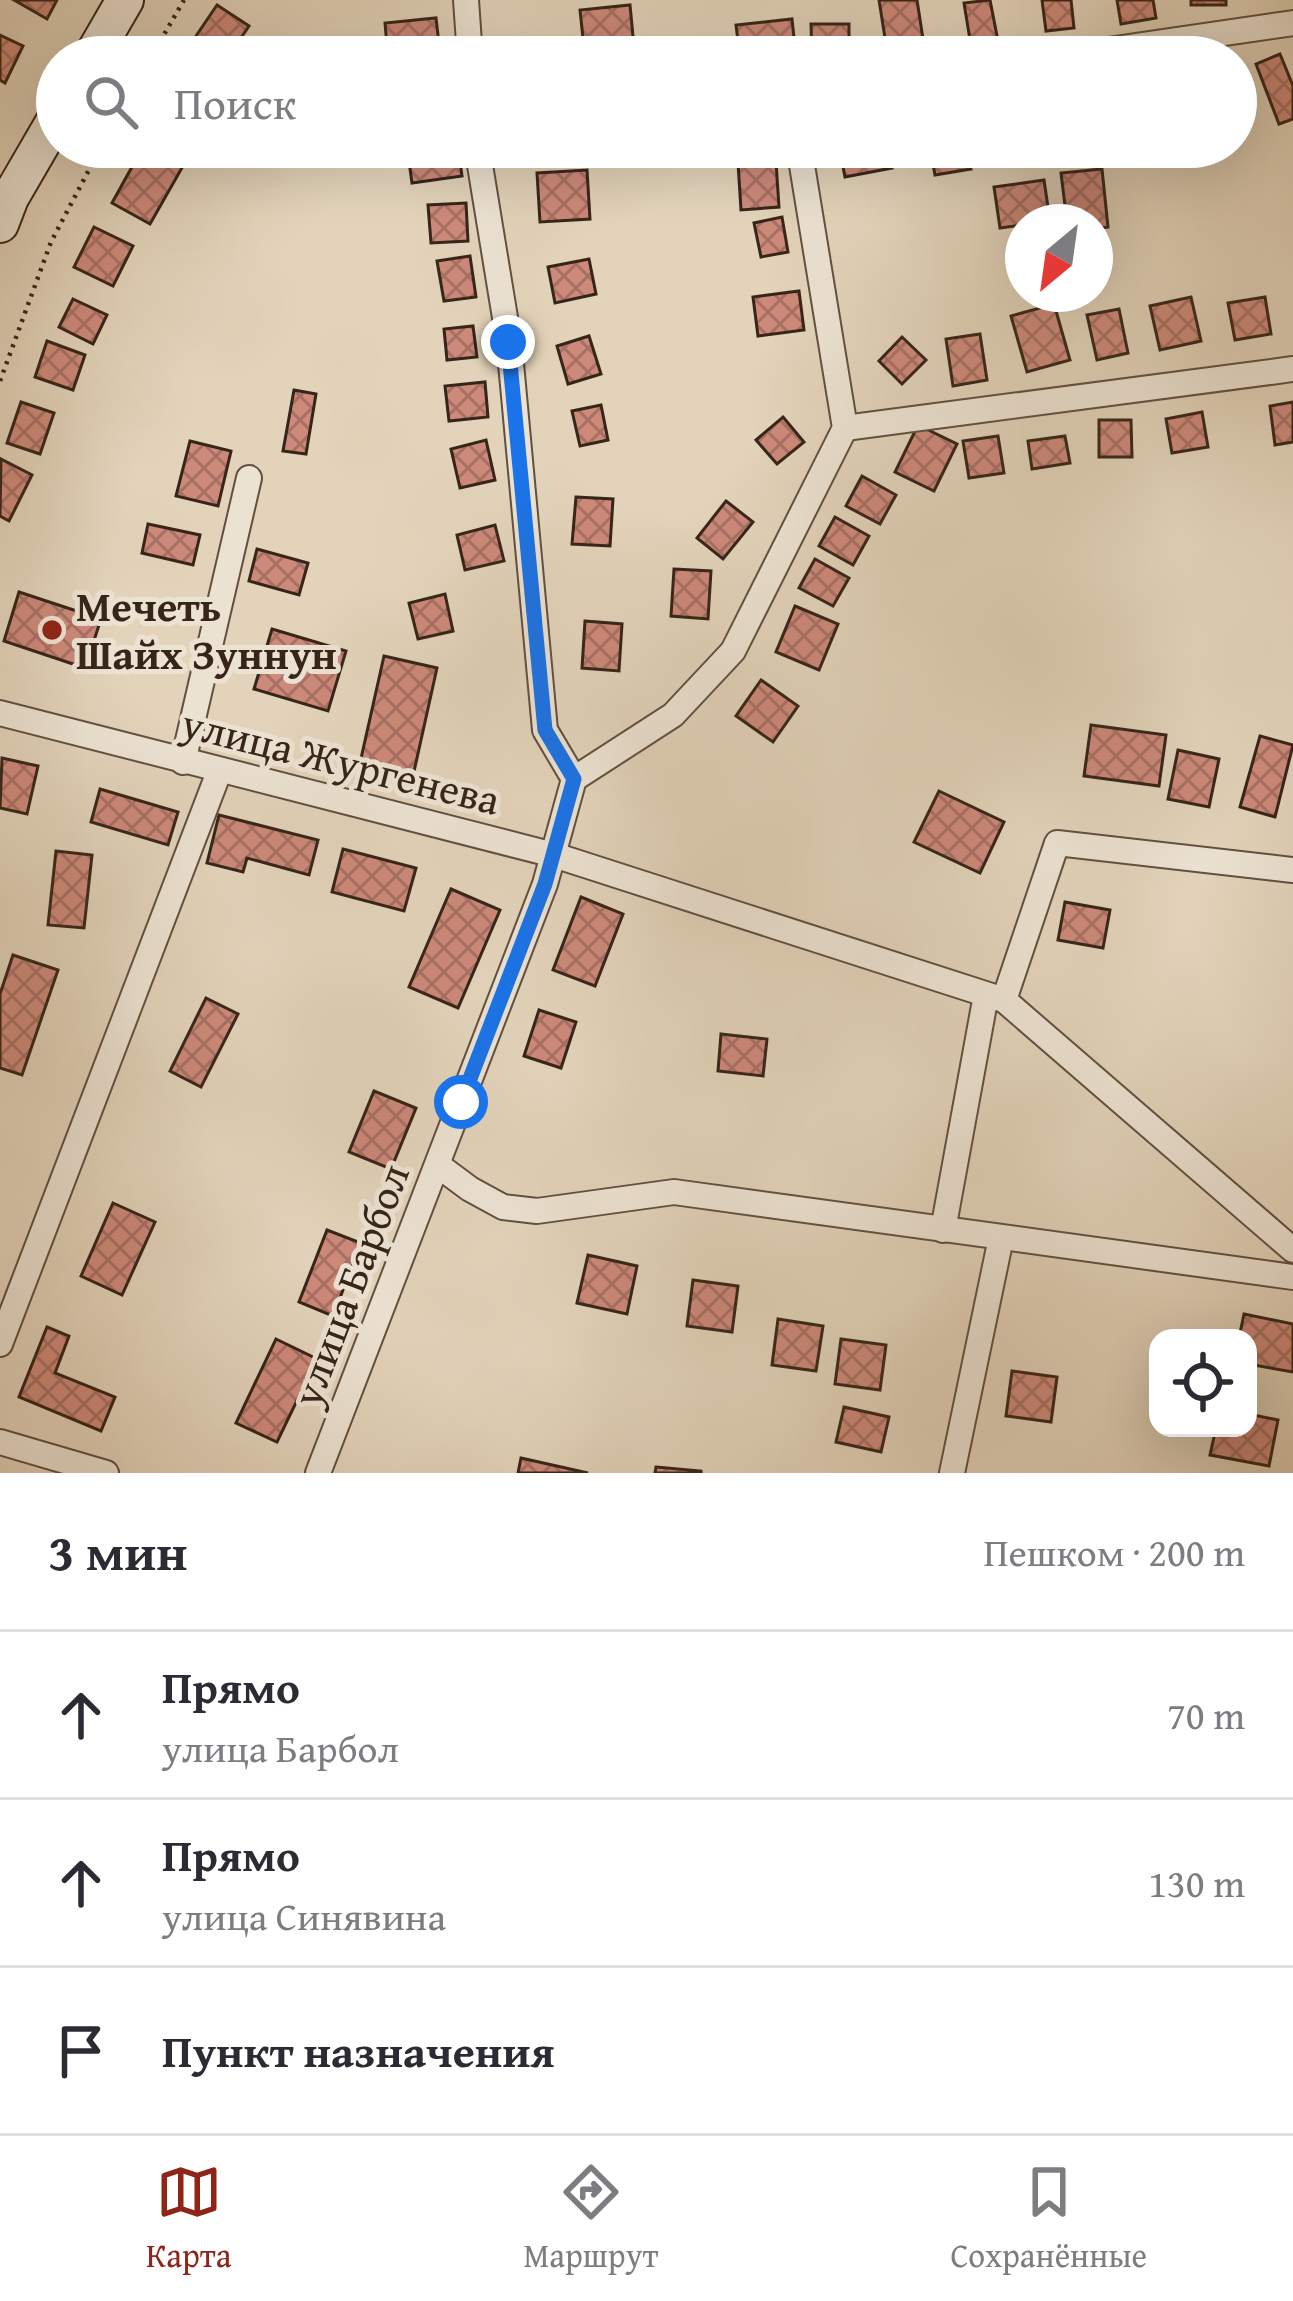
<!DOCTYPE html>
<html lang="ru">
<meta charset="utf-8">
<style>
:root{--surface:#fff;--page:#f7f7f7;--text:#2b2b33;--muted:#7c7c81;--line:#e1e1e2;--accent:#8f2418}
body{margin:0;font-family:"Gentium Book Plus",serif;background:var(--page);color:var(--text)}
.controls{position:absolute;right:36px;bottom:36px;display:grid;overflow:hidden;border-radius:24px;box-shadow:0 12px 48px #0002}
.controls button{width:108px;height:108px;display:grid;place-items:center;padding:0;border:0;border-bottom:3px solid var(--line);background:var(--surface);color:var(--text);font:60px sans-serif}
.compass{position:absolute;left:1005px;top:204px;width:108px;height:108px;border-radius:50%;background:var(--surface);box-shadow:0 12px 48px #0002;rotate:209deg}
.stop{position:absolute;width:36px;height:36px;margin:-27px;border:9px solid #1a73e8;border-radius:50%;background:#fff}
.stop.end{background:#1a73e8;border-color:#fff;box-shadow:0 3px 12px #0008}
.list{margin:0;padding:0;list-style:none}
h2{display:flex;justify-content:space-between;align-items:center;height:156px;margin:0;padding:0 48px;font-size:51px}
h2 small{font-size:39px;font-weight:400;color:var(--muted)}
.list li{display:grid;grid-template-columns:78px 1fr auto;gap:36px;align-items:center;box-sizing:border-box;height:168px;padding:0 48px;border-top:3px solid var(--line)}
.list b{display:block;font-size:45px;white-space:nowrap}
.list p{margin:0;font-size:39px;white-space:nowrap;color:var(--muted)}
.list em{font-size:39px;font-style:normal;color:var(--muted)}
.icon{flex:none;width:66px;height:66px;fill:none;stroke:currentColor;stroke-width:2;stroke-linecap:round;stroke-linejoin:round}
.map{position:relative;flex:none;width:1293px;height:1473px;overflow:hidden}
.search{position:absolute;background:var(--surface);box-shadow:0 12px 48px #0002;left:36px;right:36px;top:36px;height:132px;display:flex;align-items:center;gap:30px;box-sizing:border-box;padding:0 42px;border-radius:66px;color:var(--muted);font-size:45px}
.sheet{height:660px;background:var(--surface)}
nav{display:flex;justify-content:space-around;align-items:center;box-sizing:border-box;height:168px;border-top:3px solid var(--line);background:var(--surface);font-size:33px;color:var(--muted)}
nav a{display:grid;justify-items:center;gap:6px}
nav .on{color:var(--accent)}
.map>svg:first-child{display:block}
</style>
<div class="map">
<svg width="1293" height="1473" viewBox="0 0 1293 1473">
<defs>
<pattern id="building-cross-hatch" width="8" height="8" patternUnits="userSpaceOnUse" patternTransform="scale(3)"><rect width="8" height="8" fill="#cd897a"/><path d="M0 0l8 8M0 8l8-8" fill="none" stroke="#a77063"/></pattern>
</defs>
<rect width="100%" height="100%" fill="#e2d3ba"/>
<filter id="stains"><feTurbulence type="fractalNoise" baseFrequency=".00167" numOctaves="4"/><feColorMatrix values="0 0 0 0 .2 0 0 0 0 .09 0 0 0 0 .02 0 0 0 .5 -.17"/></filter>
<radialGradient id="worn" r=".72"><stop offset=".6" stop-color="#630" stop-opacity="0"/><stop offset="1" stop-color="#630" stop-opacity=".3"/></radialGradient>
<g fill="url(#building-cross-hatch)" stroke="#362519" stroke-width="3">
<path d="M14,0H57L47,19Z"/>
<path d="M879,0H917L925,52L888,57Z"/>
<path d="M990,0L998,41L971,46L964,3Z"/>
<path d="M1042,0H1071L1074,28L1046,31Z"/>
<path d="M1117,0H1153L1156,18L1121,24Z"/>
<rect x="1191" y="0" width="35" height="5"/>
<path d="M217,5L249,26L228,57L196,36Z"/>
<path d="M630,5L635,57H585L580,10Z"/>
<path d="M436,18L440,52L388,57L385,23Z"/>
<path d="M792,19L796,57H740L736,25Z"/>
<path d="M811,24H849V57H812Z"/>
<path d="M0,35L23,46L5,83L0,80Z"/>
<path d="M1280,54L1293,86V119L1279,124L1256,64Z"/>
<path d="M1236,90L1244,125L1236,127Z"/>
<path d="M143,147L183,166L150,224L112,203Z"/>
<path d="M407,147H458L462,176L412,183Z"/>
<path d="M737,147H775L779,207L741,210Z"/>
<path d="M839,147H887L892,168L845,177Z"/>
<path d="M930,147H967L971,169L935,175Z"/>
<path d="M1102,169L1108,227L1095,229V222H1067L1061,173Z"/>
<path d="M587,170L590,219L540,222L537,173Z"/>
<path d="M1044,180L1050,221L1000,228L994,187Z"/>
<path d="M466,203L468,241L431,243L428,205Z"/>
<path d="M782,217L788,252L761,257L754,223Z"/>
<path d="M94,227L133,246L113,286L74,267Z"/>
<path d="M470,256L476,297L444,301L437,261Z"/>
<path d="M589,259L596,294L555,303L548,267Z"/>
<path d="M799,291L804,330L758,336L753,297Z"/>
<path d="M1191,297L1201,341L1160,350L1150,306Z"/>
<path d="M1265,297L1271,334L1235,340L1228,303Z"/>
<path d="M73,299L107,315L93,344L59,327Z"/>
<path d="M1054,304L1070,360L1027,372L1011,316Z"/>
<path d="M1119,309L1128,353L1097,360L1087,315Z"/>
<path d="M473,326L477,357L447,360L444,329Z"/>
<path d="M980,334L987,380L953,386L946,339Z"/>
<path d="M589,336L601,374L568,384L557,346Z"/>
<path d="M902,337L926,360L902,384L879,361Z"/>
<path d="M47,341L85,355L73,390L35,377Z"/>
<path d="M485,382L488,417L449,421L445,386Z"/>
<path d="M294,390L316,394L306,454L283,451Z"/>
<path d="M21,402L54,413L40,454L7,443Z"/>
<path d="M1293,402V442L1275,445L1270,406Z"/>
<path d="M601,405L608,440L580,446L572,411Z"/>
<path d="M1202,412L1208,447L1172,453L1166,419Z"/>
<path d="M783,417L804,442L777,464L756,440Z"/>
<path d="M1099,420H1131L1132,457H1099Z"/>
<path d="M918,425L957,444L934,491L895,472Z"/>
<path d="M998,436L1004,473L969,478L963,441Z"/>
<path d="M1065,436L1070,463L1032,469L1028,441Z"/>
<path d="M486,440L495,480L460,488L451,449Z"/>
<path d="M190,441L231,451L218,506L176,496Z"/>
<path d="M1,459L32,475L9,521L0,516Z"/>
<path d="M862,476L896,495L880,524L846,506Z"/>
<path d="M576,497L613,499L610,546L572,544Z"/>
<path d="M726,501L753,522L723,559L697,538Z"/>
<path d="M835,517L869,536L853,565L819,546Z"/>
<path d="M148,524L200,535L193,565L142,553Z"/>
<path d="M495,525L504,561L465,570L457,535Z"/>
<path d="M257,549L308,563L299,595L249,581Z"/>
<path d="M815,559L849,578L833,606L799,588Z"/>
<path d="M674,569L711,571L708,619L671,616Z"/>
<path d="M19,592L101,619L85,668L4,641Z"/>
<path d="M445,594L453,631L418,639L409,603Z"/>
<path d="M795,606L838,624L819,670L776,652Z"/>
<path d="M585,621L622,624L619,671L582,668Z"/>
<path d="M272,629L346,651L328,711L254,689Z"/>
<path d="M384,656L437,668L413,776L360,763Z"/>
<path d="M761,680L798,706L773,742L736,716Z"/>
<path d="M1091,725L1166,735L1159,786L1084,776Z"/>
<path d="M1260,736L1293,745L1275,817L1240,807Z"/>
<path d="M1178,750L1219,759L1209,807L1168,799Z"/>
<path d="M2,758L38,766L27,814L0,808Z"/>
<path d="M100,789L178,812L168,845L91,822Z"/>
<path d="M939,791L1004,822L980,873L914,842Z"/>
<path d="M219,815L318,840L309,875L247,858L243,872L207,863Z"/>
<path d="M343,849L416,868L404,911L332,892Z"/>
<path d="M56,851L92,855L84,928L48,925Z"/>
<path d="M451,889L500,910L458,1008L409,987Z"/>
<path d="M581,897L623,914L595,986L553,970Z"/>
<path d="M1065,902L1110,910L1103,948L1058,940Z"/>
<path d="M13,955L58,970L22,1075L0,1068V994Z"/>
<path d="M206,998L238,1014L201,1087L170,1071Z"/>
<path d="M539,1010L576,1022L561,1068L524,1056Z"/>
<path d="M721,1034L767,1039L763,1076L718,1071Z"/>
<path d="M374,1091L416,1108L391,1169L349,1152Z"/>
<path d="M113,1203L155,1222L122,1295L81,1276Z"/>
<path d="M327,1230L361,1243L333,1316L299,1302Z"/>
<path d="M588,1255L637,1266L627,1314L577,1303Z"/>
<path d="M693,1280L738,1286L732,1332L687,1326Z"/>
<path d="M1244,1314L1293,1324V1372L1248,1364V1338H1239Z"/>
<path d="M778,1319L823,1326L816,1371L772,1365Z"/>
<path d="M47,1327L69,1336L55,1373L115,1397L101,1431L19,1397Z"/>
<path d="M276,1339L317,1359L277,1442L236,1423Z"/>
<path d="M841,1339L886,1345L880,1390L835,1384Z"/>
<path d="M1012,1371L1057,1377L1051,1422L1006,1416Z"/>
<path d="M844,1407L889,1417L881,1452L836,1442Z"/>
<path d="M1248,1414L1278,1420L1269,1466L1210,1455L1216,1428H1248Z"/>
<path d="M521,1458L588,1473H518Z"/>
<path d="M656,1467L701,1471V1473H655Z"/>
</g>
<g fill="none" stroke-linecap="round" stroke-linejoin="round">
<g stroke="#615041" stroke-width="28">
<g id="street">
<path d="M466,0L470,57"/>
<path d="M1060,57L1293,23"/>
<path d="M845,428L1293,369"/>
<path d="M0,713L554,855L1004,1000L1293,1250"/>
<path d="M183,762L249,478"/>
<path d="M574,779L673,715L733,651L845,428L799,147"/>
<path d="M1004,1000L1057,843L1293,870"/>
<path d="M439,1166L470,1189L503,1207L537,1211L674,1192L1293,1277"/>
<path d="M943,1230L986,995"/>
<path d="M0,1344L219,772"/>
<path d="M0,1442L106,1473"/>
<path d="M318,1473L545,884L574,779L545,730L509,342L477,147"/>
<path d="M952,1473L1001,1238"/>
</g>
</g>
<g stroke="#362519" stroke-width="40">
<g id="secondary">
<path d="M92,57L125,0"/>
<path d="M0,224L10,198L57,117"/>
</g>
</g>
<g stroke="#362519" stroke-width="4.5" stroke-dasharray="3 6" stroke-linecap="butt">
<path d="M151,57L184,0"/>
<path d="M0,381L51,242L101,147"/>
</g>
<use href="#street" stroke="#ece2d2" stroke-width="24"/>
<use href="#secondary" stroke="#ece2d2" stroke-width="36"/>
</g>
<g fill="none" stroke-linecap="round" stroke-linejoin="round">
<path stroke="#1a73e8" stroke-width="15" d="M461,1102L545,884L574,779L545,730L508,342"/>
</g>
<circle fill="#8f2418" stroke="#ece2d2" stroke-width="4.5" cx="52" cy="630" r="12"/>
<g text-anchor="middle" stroke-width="10" stroke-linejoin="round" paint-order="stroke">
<g font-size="42" font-weight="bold" fill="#362519" stroke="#ece2d2" text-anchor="start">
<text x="76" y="621">Мечеть<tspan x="76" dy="48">Шайх Зуннун</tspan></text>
</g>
<g font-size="42" fill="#362519" stroke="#ece2d2">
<text transform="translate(341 761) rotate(14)" y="15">улица Жургенева</text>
<text transform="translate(350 1285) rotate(-69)" y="15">улица Барбол</text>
</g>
</g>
<rect width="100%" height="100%" filter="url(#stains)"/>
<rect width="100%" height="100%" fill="url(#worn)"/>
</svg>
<div class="controls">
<button><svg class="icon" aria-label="locate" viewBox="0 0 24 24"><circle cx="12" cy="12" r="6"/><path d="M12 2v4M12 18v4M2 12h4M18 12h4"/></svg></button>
</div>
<svg class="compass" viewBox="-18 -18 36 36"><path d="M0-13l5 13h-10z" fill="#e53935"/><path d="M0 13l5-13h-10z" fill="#7c7c81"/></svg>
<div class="stop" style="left:461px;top:1102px"></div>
<div class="stop end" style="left:508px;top:342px"></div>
<div class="search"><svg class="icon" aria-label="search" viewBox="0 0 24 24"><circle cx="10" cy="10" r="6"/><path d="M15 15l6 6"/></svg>Поиск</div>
</div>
<section class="sheet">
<h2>3 мин<small>Пешком · 200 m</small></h2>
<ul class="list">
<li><svg class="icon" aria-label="ahead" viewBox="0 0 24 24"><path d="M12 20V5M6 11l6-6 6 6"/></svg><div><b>Прямо</b><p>улица Барбол</p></div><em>70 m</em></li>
<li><svg class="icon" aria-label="ahead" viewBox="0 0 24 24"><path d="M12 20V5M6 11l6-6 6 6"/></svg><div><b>Прямо</b><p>улица Синявина</p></div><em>130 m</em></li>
<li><svg class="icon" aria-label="arrive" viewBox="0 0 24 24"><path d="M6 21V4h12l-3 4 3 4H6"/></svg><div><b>Пункт назначения</b></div></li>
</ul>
</section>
<nav>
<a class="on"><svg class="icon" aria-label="map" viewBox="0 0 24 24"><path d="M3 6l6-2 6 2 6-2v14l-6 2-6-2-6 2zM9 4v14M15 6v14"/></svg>Карта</a>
<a><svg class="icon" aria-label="directions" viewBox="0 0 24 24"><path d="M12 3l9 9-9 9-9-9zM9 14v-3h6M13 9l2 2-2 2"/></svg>Маршрут</a>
<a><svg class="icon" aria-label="saved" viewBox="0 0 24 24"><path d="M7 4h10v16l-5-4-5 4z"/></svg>Сохранённые</a>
</nav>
